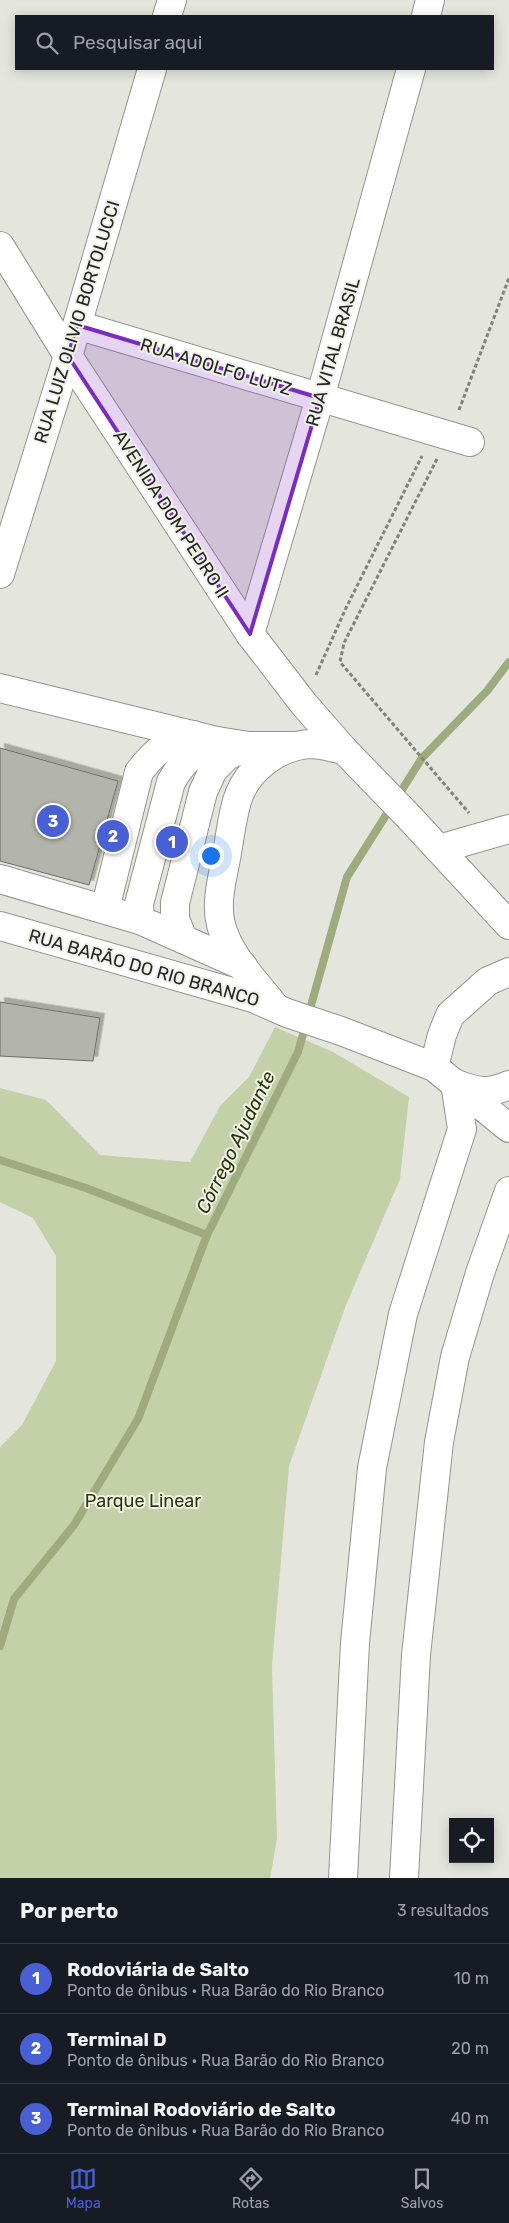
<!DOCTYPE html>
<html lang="pt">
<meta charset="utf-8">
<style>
:root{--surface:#171b24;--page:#20242c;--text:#f1f3f6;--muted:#9ea1a6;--line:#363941;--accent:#4860d4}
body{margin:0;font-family:Rubik,sans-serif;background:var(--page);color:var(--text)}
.controls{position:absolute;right:15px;bottom:15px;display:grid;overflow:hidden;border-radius:0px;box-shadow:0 2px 12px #0003}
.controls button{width:45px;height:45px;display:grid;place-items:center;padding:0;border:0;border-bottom:1px solid var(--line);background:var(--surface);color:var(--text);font:25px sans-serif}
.you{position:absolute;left:210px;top:855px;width:18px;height:18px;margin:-12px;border:4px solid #fff;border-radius:50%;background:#1a73e8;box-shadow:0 0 0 8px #1a73e833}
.badge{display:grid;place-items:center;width:32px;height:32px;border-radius:50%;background:var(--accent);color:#fff;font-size:16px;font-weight:700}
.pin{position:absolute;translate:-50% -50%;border:2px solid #fff;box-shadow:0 1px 5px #0006}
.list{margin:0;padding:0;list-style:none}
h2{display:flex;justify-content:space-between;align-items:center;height:65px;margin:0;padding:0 20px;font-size:21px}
h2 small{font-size:16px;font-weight:400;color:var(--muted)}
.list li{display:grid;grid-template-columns:32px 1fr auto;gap:15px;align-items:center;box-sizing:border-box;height:70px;padding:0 20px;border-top:1px solid var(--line)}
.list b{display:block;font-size:19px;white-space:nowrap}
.list p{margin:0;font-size:16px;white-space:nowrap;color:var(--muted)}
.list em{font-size:16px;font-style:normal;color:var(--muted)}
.icon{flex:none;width:28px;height:28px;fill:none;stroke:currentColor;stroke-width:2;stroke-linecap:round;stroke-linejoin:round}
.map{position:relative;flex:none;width:509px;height:1878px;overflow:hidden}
.search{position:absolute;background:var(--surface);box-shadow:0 2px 12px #0003;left:15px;right:15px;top:15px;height:55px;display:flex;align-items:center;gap:12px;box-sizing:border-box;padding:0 18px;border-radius:0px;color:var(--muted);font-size:19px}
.sheet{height:275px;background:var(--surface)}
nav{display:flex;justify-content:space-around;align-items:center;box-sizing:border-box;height:70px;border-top:1px solid var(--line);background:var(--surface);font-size:14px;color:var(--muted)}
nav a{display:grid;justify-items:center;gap:2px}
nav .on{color:var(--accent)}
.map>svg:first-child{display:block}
</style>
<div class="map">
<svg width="509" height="1878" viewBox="0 0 509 1878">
<defs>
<filter id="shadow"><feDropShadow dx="4.5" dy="-4.5" stdDeviation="0" flood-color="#0004"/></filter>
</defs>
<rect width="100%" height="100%" fill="#e4e6dd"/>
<path fill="#c4d0a7" d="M275,1027L333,1052L409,1097L400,1179L346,1305L289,1466L272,1666L277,1839L270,1878H0V1447L22,1425L56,1361V1256L33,1218L0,1202V1088L46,1100L100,1155L190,1162L220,1106L249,1077Z"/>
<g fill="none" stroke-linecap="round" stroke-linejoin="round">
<g stroke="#9faa7e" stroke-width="8">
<path d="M0,1160L86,1188L207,1235"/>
<path d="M0,1646L14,1599L74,1525L138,1419L207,1235L298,1052L347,877L422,758L487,691L509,662"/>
</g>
</g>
<g fill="#b3b5ad" stroke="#6c6f67" filter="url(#shadow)">
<path d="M0,748L118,781L89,885L0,861Z"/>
<path d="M0,1002L100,1018L93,1061L0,1056Z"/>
</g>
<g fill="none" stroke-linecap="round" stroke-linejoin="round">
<g stroke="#92958d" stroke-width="30">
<g id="minor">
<path d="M167,16L172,0"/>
<path d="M426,16L430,0"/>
<path d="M77,325L470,442"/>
<path d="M0,574L68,356L152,69"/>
<path d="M250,634L320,398L411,69"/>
<path d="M0,688L217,741L249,746H291"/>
<path d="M439,849L509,829"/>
<path d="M0,879L140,920L243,966"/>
<path d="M105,909L139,772C157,748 165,745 193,735"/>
<path d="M140,920L139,904L171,782C184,759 194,753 217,741"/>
<path d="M183,939L175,919V903L203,792L213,770L227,756L249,746"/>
<path d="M275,1007C256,982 229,956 221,925C215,902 223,876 227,853C230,836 232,818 237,801C246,770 278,746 310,744C321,744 333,748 344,750"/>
<path d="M343,1878L355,1643L372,1468L403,1314L462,1129L455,1083"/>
<path d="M404,1878L416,1655L439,1442L455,1357L480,1273L509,1191"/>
</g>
</g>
<g stroke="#92958d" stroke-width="30">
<g id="major">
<path d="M0,246L68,356L250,634L303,703L344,750L409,817L509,925"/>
<path d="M0,926L253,998L287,1013L341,1031L434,1067L509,1128"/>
<path d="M434,1067L442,1035L450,1015L488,981L509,972"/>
<path d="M459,1085C478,1092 489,1094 509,1085"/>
</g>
</g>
<g stroke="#81827c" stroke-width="3" stroke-dasharray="4 2.5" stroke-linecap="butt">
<path d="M459,410L509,278"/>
<path d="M437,459L344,643L340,662L469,813"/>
<path d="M316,675L346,608L422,456"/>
</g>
<use href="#minor" stroke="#fff" stroke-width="28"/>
<use href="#major" stroke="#fff" stroke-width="28"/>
</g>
<path fill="#7b2cbf" fill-opacity="0.2" stroke="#7b2cbf" stroke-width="4" stroke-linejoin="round" d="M77,325L320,398L250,634L68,356Z"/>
<g text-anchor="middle" stroke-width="4" stroke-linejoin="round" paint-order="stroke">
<g font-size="18" fill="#262724" stroke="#f1f3eb">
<text transform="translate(77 322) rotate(-73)" y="6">RUA LUIZ OLIVIO BORTOLUCCI</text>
<text transform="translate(333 352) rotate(-74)" y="6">RUA VITAL BRASIL</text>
<text transform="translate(216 367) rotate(17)" y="6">RUA ADOLFO LUTZ</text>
<text transform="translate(171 514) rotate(57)" y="6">AVENIDA DOM PEDRO II</text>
<text transform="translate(144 968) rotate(16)" y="6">RUA BARÃO DO RIO BRANCO</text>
</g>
<g font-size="18" fill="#2d3700" stroke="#f1f3eb">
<text x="143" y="1507">Parque Linear</text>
</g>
<g font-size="19" font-style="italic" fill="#2b3500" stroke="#f1f3eb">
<text transform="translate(235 1142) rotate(-64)" y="7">Córrego Ajudante</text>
</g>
</g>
</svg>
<div class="controls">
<button><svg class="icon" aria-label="locate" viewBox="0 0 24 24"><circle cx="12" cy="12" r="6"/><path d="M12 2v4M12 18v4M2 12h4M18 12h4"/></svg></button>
</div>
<div class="you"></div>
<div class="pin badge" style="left:172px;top:842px">1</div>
<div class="pin badge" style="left:113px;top:836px">2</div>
<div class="pin badge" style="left:53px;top:821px">3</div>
<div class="search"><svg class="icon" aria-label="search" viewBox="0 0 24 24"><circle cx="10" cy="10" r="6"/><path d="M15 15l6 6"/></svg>Pesquisar aqui</div>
</div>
<section class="sheet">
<h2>Por perto<small>3 resultados</small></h2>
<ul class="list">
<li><span class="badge">1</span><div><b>Rodoviária de Salto</b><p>Ponto de ônibus · Rua Barão do Rio Branco</p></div><em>10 m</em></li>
<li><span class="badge">2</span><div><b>Terminal D</b><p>Ponto de ônibus · Rua Barão do Rio Branco</p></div><em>20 m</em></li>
<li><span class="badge">3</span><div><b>Terminal Rodoviário de Salto</b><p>Ponto de ônibus · Rua Barão do Rio Branco</p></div><em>40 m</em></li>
</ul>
</section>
<nav>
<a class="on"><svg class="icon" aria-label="map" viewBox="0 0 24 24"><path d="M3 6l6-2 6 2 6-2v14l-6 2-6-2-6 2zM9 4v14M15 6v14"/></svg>Mapa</a>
<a><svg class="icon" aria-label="directions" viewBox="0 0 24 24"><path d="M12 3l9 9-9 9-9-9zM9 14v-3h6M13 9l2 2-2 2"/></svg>Rotas</a>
<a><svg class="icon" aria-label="saved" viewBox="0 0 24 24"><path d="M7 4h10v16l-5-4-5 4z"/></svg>Salvos</a>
</nav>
